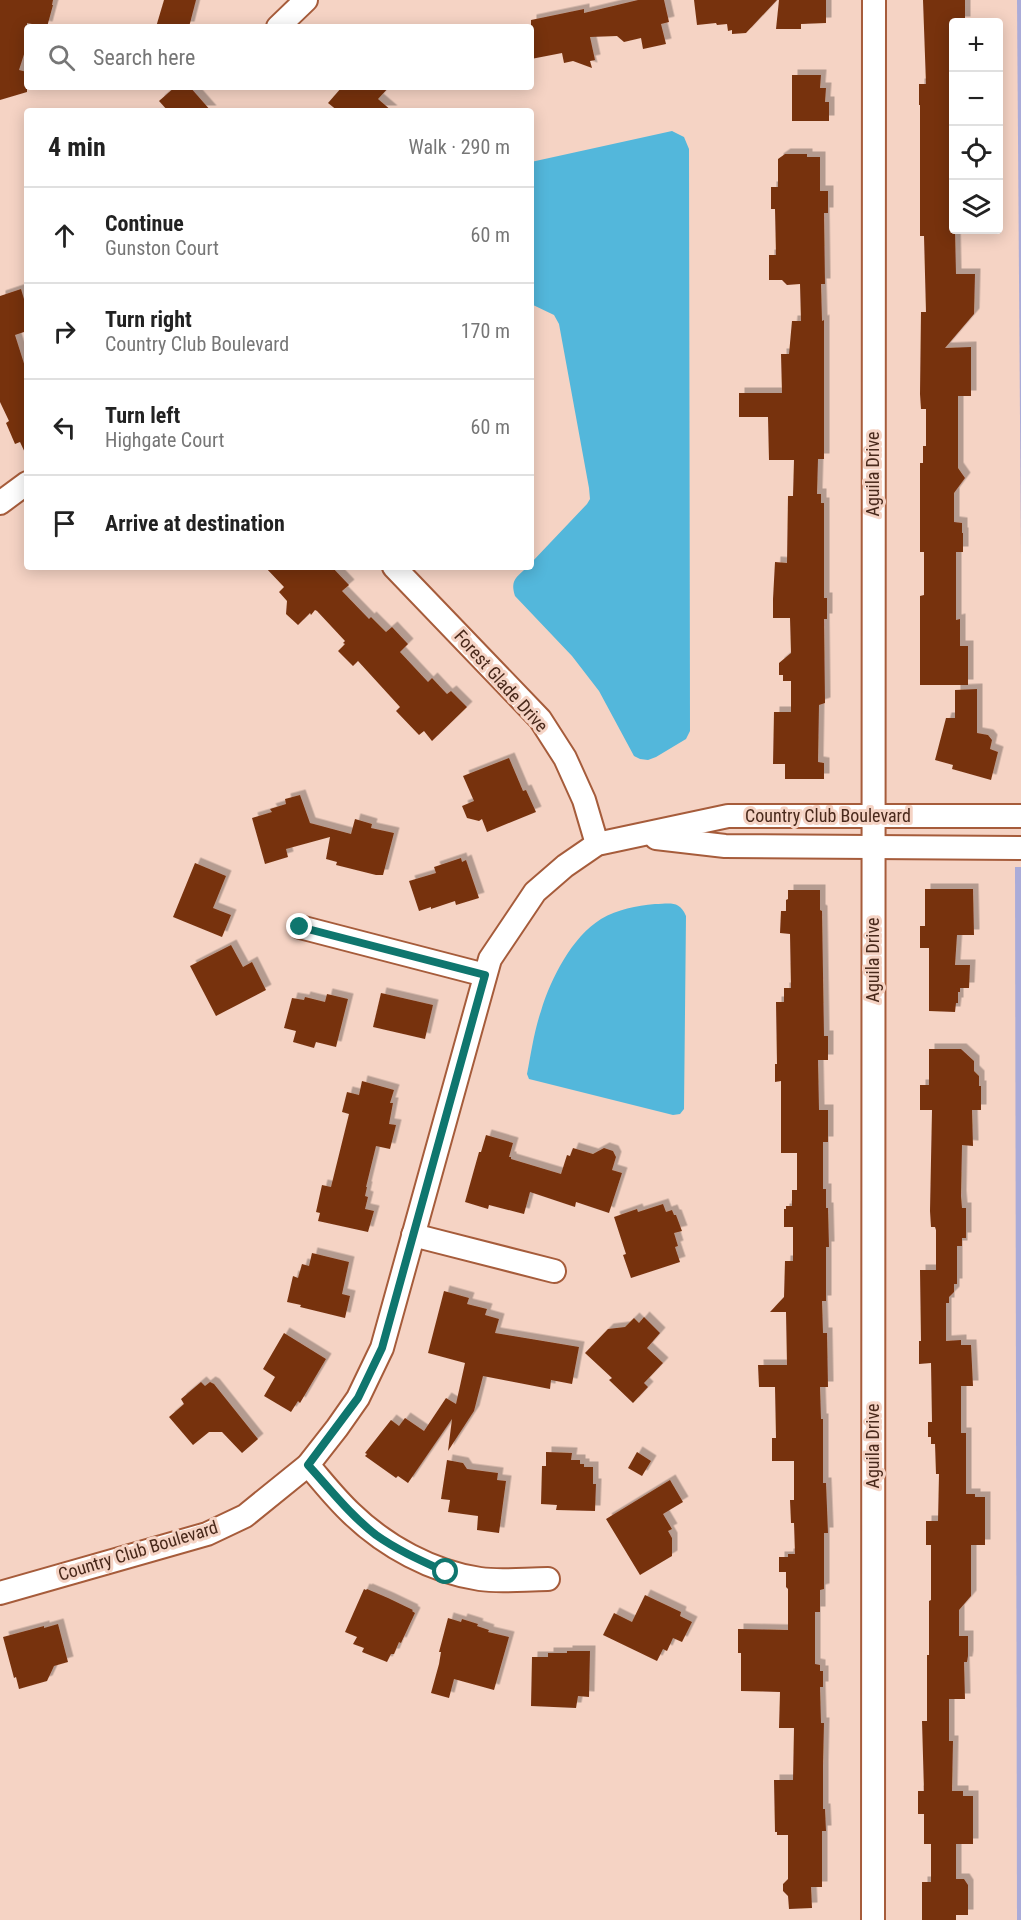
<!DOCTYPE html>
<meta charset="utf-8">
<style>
:root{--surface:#fff;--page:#f2f2f2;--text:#222;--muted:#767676;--line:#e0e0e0}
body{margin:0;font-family:"Roboto Condensed",sans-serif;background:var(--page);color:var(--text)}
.controls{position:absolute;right:18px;top:18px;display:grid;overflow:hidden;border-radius:6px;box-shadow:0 3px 15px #0003}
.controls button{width:54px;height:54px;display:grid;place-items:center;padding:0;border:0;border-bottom:2px solid var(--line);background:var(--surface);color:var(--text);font:30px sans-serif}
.stop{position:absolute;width:18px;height:18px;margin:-14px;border:4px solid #0f766e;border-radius:50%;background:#fff}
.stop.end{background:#0f766e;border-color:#fff;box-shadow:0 2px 6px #0008}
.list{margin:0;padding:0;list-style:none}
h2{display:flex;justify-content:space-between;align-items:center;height:78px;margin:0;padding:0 24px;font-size:26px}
h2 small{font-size:20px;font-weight:400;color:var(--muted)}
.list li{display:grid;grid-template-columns:39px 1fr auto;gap:18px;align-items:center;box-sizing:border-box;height:96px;padding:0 24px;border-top:2px solid var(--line)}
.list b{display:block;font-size:22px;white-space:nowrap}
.list p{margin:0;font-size:20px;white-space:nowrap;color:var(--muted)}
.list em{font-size:20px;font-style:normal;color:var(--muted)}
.icon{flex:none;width:33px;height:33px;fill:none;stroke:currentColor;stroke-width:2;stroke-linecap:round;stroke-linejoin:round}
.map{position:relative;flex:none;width:1021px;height:1920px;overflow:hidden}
.search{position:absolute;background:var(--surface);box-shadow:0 3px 15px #0003;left:24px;top:24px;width:510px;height:66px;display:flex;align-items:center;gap:15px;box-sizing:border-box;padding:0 21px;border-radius:6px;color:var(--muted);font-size:22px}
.panel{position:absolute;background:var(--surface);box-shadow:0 3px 15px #0003;left:24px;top:108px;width:510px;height:462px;border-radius:6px}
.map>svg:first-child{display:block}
</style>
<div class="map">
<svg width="1021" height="1920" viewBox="0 0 1021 1920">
<defs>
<filter id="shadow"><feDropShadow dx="5.5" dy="-5.5" stdDeviation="0" flood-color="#0004"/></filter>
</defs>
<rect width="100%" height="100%" fill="#f5d3c4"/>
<g fill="#aaabd8">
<path d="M1017,0H1021V558Z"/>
<path d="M1015,867H1021V1920H1017Z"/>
</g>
<g fill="#53b7db">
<path d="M672,131L684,137L689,149L690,731L686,739L656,757L648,760L640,759L634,756L599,691L572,656L515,596C510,580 516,578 527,567H531V563L587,504L590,499L589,488L559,324L554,315L531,304V162Z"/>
<path d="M655,904C670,904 679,900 686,916L684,1109L680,1114L673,1115L529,1079L527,1074C531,1054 534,1031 541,1011C551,978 572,937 601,919C618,909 636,906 655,904Z"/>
</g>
<g fill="#77320f" filter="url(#shadow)">
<path d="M0,0H53L52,5H53L47,27L27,23V45L19,70L27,72V92L0,100Z"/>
<path d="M164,0H196L189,27H156Z"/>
<path d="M638,0H664L669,22L661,24L666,44L643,49L641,38L624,42L617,36L590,37L595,60L590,61L592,68L573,61L564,63L562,53L531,59V20L584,9V13Z"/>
<path d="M694,0H777L746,33L732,34V30L728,31L727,24L717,25L716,23L697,25Z"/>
<path d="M779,0H826V23L801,24V29H776Z"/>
<path d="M923,0H965V22H954V230H955L956,274H975L974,314L945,348L971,347V396H958V468L965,478L954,493V522L962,523V533H963V552H956V620L960,619V646H968V685H920V596L924,595V552H920V463H923V446H926V409H921L920,394L921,312H926L924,236H920V105H919V84H926Z"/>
<path d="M792,75H821L820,88H826L825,102H829V121H792Z"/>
<path d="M175,87H190L211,111H168L159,101Z"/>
<path d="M342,87H389L378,99L392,111H338L328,103Z"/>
<path d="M785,154H807V157H820V191H828V213H824L825,284H821L822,321L824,320V459H818L817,494H821V503H824V598H827V619H824L825,703L819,705L818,762L824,763V779H785V764H773L774,712H791V681H783V675H779V663L791,653L790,618H773V599L775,562L787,563L788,496H793L794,460H769L768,417H739V393H782L781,354H789L792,321H801L800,284L787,285L782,280H769V255H776L775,209H771V187H778V159Z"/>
<path d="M21,289L27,309V331L15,335L27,373V457L20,442L15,444L6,423L9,421L0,402V296Z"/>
<path d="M265,567H332L349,585L342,591L369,619L371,617L386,632L392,627L408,644L400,652L428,682L432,678L447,694L451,691L467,707L432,741L424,731L419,735L396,711L400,707L358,661L353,666L338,651L345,644L343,643L345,641L317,611L315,610L311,615L310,613L298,625L286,614L287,601L279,592L284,587Z"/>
<path d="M977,689V733L988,735L992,740L990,749L998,752L991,780L952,769L953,765L935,760L946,718H955V690Z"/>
<path d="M509,758L523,791L526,790L536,812L487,832L482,819L479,821L467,818L462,806L474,801L463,776Z"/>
<path d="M300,795L310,823L351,834L355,819L372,824L371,828L394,833L383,875H376L336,865L337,862L326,859L330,837L286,849L288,857L265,864L252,818L272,812L270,809L286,804L285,799Z"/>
<path d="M461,858L462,862L466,860L479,898L456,905L455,901L431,909V907L419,911L409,881L436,873L434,867Z"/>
<path d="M195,863L226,876L213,908L231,915L222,937L173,917Z"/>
<path d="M925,889H973L974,935H957L955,965H970L969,988H960V992H958V1003H956L955,1012L929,1011V948H920V926H925Z"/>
<path d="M788,890H820V910L822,911L824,1036H828V1060H818L819,1110H828V1142H823V1189H826V1208H828L829,1247H826V1301H822L823,1333H827L828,1387H820L821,1419H823V1483H826L828,1533H824V1589L820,1590V1612H815V1664L820,1665V1671H823V1687H820L821,1723H824L823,1765V1809H825L826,1831H822V1887H811L812,1908L789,1909L788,1896L783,1891V1884L788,1879V1835H777V1832H775L774,1780H793L794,1728H779L780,1692L741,1691V1653H738V1629L788,1630V1589L786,1587V1572H779V1557H788V1554H795L794,1523H791L790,1500H794V1461H772V1438H776L775,1387H759L758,1365H787L786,1312H770L784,1297L785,1261H793V1227H784V1209H786V1206H792V1190H797V1153H781V1081L775,1082V1064H777L776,1002H784V988H791L790,934L780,933L781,911H786V900L788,899Z"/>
<path d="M231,945L243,967L252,962L266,990L216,1016L190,966Z"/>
<path d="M381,993L433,1005L425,1039L373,1027Z"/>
<path d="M327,994L348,999L336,1047L316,1042L314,1048L293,1042L296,1031L284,1028L292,998L304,1000L305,997L325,1002Z"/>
<path d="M929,1049H961L974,1061V1071L979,1076V1086H981V1110H972L973,1146L962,1145L961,1196L962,1208H966V1238H962V1246H957V1284H954V1292L949,1297V1303H946V1341L961,1340V1345H971L973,1386H961V1433H966V1494H975V1497H985V1545H971V1596L959,1610V1636H968V1656L967,1662H964L965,1699H949V1741H953L952,1791H963V1796H973V1844H956V1879H964L968,1885V1915H956V1920H922V1882H931V1844H924V1814H918V1791H924L922,1721H927V1655H929V1601L931,1600V1545H926V1521H938L939,1474H936L935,1444H931V1437H928V1422H932L931,1363L919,1364V1341H921L920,1270H936V1230L935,1227H931L930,1211L932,1110H920V1085H929Z"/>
<path d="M362,1081L394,1090L390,1103H393L389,1124L396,1125L390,1149L376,1146L366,1187H367L365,1196L368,1197L365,1209L374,1211L368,1232L318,1221L320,1213L316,1212L322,1185L331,1187L349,1114L342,1112L347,1092L359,1095Z"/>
<path d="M486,1135L513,1143L509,1157H511V1159L561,1174L567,1155L570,1156L573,1148L593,1154L604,1148L613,1151L616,1157L612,1170L622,1173L609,1213L576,1202L575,1207L530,1192L524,1214L489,1205L488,1209L465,1202L479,1152H481Z"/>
<path d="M663,1204L666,1212L672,1210L674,1215H676L682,1231L674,1233L678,1246L675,1247L680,1262L631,1278L623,1255L626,1254L614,1217L637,1209L638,1212Z"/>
<path d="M312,1253L349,1262L342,1294L350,1296L345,1318L300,1307L301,1305L287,1302L293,1276L298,1278L302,1264L309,1266Z"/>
<path d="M444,1291L469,1298L467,1304L487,1309L485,1315L499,1319L495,1333L579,1347L572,1384L551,1380L550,1389L483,1376L474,1411L448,1451L452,1419L408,1483L398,1476L396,1478L365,1456L367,1454L365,1453L391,1420L399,1426L405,1418L424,1431L446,1398L456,1404L465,1363L428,1353Z"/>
<path d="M644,1317L660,1333L647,1348L663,1363L644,1383L648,1387L633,1403L609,1380L612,1378L585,1353L608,1329L625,1327L634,1318L639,1323Z"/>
<path d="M284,1333L326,1359L300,1403L298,1401L291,1412L264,1396L275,1377L263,1369Z"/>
<path d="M201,1382L205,1386L210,1382L214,1384L258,1439L242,1453L222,1432H209L193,1445L169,1417L184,1404L181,1399Z"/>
<path d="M546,1452L572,1453L571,1460H580V1464H584V1467H593V1484H596L595,1511L556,1510L557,1505L541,1504L542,1466H546Z"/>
<path d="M637,1452L651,1461L642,1476L628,1468Z"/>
<path d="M447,1460L463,1463L467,1469L498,1473L497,1480L506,1481L499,1533L477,1530L478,1516L448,1512L450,1500L441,1499Z"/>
<path d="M670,1480L683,1502L663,1514L672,1529L668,1531L672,1538V1556L640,1575L606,1519Z"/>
<path d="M364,1589L366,1590L367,1589L388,1598L413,1610L412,1611L415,1613L401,1643L399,1642L394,1654H391L387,1662L362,1652L364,1648L353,1644L357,1637L345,1632Z"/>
<path d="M645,1595L681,1612L680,1616L692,1622L682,1642L673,1638L667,1651L663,1649L657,1661L603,1635L614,1613L632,1622Z"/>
<path d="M448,1618L461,1622L462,1619L478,1624L477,1626L489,1630L488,1632L509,1637L494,1690L454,1679L449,1698L431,1693L439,1664L441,1652H439Z"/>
<path d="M58,1624L68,1662L54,1666L47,1681L19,1689L16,1677L14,1678L3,1637L44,1626V1628Z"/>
<path d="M567,1651H590L589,1697L578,1696L576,1708L531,1706L532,1657H548V1653H567Z"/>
</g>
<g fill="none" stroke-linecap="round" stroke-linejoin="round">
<g stroke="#a65c3b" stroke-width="26">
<g id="minor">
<path d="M278,27L306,0"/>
<path d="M0,503L27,483"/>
<path d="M394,567L540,719L565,758L584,800L597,844"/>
<path d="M656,838L725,846L1021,848"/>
<path d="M300,927L485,975"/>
<path d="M413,1235L554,1271"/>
<path d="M308,1465C322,1481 335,1498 351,1513C385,1546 432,1572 480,1579C501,1582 526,1579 548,1579"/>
<path d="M0,1593L207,1534L245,1516L308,1465L337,1428L358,1398L382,1348L490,959L535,892L565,866L597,844L728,816H1021"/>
<path d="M873,1920L874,0"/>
</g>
</g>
<use href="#minor" stroke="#fff" stroke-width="22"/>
</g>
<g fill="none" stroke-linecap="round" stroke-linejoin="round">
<path stroke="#0f766e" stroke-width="8" d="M300,927L485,975L382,1348L358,1398L308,1465C330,1489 350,1515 376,1535C397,1550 422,1561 446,1572"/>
</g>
<g text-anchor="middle" stroke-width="6" stroke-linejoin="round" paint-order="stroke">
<g font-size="18" fill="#49291b" stroke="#f5d3c4">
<text transform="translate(873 474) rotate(-90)" y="6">Aguila Drive</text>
<text transform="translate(501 681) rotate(48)" y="6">Forest Glade Drive</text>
<text x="828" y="822">Country Club Boulevard</text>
<text transform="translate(873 960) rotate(-90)" y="6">Aguila Drive</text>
<text transform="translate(873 1446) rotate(-90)" y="6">Aguila Drive</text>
<text transform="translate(138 1551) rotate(-17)" y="6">Country Club Boulevard</text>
</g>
</g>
</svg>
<div class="controls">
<button>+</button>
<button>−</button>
<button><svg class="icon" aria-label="locate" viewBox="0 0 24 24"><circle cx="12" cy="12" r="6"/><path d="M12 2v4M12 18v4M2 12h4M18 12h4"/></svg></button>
<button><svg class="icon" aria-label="layers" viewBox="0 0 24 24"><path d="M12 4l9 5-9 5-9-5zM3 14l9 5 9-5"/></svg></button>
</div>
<div class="stop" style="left:446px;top:1572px"></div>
<div class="stop end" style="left:300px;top:927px"></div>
<div class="search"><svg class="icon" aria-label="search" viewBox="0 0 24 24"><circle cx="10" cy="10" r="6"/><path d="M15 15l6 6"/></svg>Search here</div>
<section class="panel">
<h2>4 min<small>Walk · 290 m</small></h2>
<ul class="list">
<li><svg class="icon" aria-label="ahead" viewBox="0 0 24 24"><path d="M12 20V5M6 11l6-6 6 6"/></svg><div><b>Continue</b><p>Gunston Court</p></div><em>60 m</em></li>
<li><svg class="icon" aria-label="right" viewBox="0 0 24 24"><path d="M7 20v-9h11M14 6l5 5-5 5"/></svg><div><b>Turn right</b><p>Country Club Boulevard</p></div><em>170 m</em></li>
<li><svg class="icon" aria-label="left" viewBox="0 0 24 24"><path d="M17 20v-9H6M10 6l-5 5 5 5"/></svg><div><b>Turn left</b><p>Highgate Court</p></div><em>60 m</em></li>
<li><svg class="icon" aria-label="arrive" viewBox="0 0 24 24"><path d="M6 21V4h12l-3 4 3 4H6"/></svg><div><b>Arrive at destination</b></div></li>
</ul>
</section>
</div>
